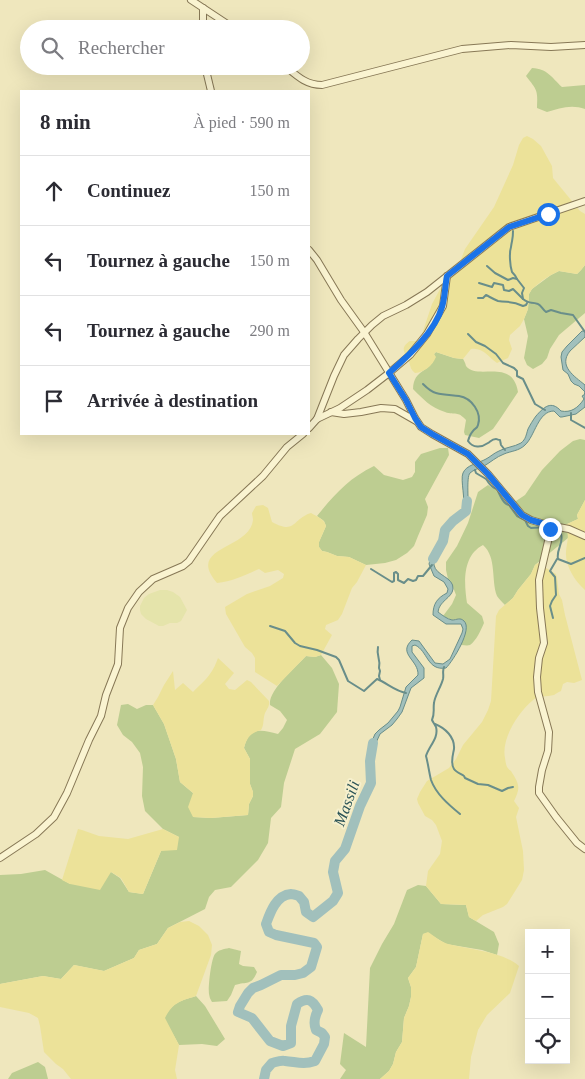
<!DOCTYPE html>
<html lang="fr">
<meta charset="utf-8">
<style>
:root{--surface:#fff;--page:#f7f7f7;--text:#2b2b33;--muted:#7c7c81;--line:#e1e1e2}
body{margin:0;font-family:"Times New Roman",serif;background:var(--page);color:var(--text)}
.controls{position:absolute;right:15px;bottom:15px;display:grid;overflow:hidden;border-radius:0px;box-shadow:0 5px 20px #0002}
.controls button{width:45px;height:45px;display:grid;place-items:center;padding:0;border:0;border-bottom:1px solid var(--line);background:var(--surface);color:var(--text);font:25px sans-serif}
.stop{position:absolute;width:15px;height:15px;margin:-11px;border:4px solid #1a73e8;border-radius:50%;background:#fff}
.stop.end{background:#1a73e8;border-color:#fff;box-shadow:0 1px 5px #0008}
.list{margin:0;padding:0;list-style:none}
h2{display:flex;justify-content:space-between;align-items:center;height:65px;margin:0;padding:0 20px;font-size:21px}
h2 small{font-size:16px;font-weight:400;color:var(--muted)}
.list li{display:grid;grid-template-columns:32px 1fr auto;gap:15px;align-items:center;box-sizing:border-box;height:70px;padding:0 20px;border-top:1px solid var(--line)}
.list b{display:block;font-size:19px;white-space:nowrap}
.list em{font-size:16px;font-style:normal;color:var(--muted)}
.icon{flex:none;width:28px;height:28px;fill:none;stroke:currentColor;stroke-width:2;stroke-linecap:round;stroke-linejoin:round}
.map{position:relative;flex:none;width:585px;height:1079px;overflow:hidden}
.search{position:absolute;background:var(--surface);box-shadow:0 5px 20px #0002;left:20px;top:20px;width:290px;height:55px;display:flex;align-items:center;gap:12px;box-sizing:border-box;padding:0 18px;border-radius:28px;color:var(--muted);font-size:19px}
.panel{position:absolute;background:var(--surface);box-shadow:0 5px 20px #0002;left:20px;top:90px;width:290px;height:345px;border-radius:0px}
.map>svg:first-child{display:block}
</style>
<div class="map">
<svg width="585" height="1079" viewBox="0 0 585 1079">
<rect width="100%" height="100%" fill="#efe7bd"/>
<path fill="#e5e4ab" d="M160,590H167L173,592L180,597L187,610L181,621L177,623H170L163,626H159L146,619L141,614L140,610V606L144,598L149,594Z"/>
<g fill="#bdcd91">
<path d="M532,68C548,69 551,77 562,87L585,85V109C572,104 559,108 547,112L537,108C538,90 537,90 526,76Z"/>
<path d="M585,265V313L559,335L550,349L547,358L542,364L533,369L527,365L524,358L528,336L524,319L528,309L529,294L532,289L551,275L559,271L577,274L581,270Z"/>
<path d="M436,352L454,358L463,359C464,360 466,365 466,366C478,381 512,357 518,392L500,419L493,429L479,438L465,435L464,432L466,420C457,410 456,416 445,412C430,407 423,399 413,389C414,368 429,374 435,357L434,354Z"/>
<path d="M580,439L585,440V500L577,515L578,519L565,525L568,533V538L535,565L531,574L518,590L513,598L505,605C502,602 499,599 497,596C491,581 497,557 483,545C462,556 464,583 467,603L482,616L484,623C481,630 476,641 470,645C467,646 464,645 461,645L466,629L458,619L452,620L443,616L452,604L456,595L451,582L448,579L446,570V562L457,546L468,523L478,492L488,485L492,488L497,489L501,497L507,504L510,505L525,495L542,470L560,451L573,441Z"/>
<path d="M440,448H448L449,455L425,499L428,507L427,515L418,536L414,546L407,553L396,560L385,563L366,565L349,557L337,556L327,552L322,551L319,547V542L326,526L324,521L317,516C334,495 349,478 374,466L384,475L403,480L412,477L415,472V462L421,454Z"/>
<path d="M321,655L332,668L339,684L337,712L320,734L295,749L284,783L281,807L271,818L268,843L258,860L231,887L215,890L209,897L205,909L168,928L157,944L139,950L134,958L104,971L74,965L61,979L43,976L0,984V875L21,874L45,870L70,884L111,872L120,878L129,892L143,894L161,851L179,837L163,829L145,811L142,796L143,767L140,753L132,742L123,735L117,725L121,705L128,704L137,709L146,705H153L164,724L176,759L180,782L193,793V817L211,818L248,815L249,804L253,796V792L250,784V759L244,748C249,727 260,729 278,734L283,728L287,720L280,711L270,705C268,690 296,667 306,656L315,657Z"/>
<path d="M418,885L426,886L441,904L466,905L469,917L494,932L499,944L497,955L482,950L446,944L428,933L423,934L416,967L408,978L411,987V997L409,1006L404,1018L402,1042L396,1052L393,1064L389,1071L380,1079H340L346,1070L340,1064L344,1033L366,1047L370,968L382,944L394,924L407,890Z"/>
<path d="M229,948L241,951L239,964L243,966L254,967L257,972C251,986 248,981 235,985L231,995L227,1001L212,1002C210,998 210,999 209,994C208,988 211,959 215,954C218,950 224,949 229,948Z"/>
<path d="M196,996L205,1006L225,1039L217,1046L202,1044L179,1045L164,1018C173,1002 180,1001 196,996Z"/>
<path d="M38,1062L45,1067L48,1079H8L12,1073Z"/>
</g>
<g fill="#ece299">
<path d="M527,136L533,139L541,146L552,166L553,178L580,211L585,214V265L581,270L577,274L559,271L551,275L543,280L532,289L529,294L528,309L524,319L520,326L510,335L509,340L512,349L508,358L497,363C488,357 483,347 471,349L463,359L454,358L436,352L434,354L436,357C432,366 425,372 415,373C410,369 411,367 409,362C405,353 399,348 410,341H416L421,337L432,304L447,276L460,262L465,249L494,207L513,165L519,145L523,138Z"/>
<path d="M585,500V590C575,581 565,566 566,552C567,540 570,537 565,525L578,519L577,515Z"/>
<path d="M263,505L268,508L272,522C296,535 292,519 311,513C318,517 324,519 326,526L319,542V547L322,551L327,552L337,556L349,557L366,565L357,582L352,588L342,614L338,620L326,625L325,629L332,635L321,655L315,657L306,656L277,686L255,672V658L252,653L245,647L226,614L225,607L247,594L270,586L283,578L284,574L278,570L265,573L259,569C245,575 232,582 217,583C185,546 250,550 253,520C253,518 252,515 252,513L256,506Z"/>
<path d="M538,563L556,574L557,578L559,594L562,600L565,615L582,680L574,683L567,682L563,684L561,691C558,692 556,694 554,695C547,697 538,695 532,701C518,713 501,739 505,758C506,764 506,768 511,771C519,784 521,787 514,801L519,808L516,817L523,851L524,870L522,880L507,904L503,907L483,915L476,921L469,917L466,905L441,904L426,886L428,871L440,854L442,841L436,825L432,820L425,816L418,803L417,799L420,792L427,781L449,768L456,759L463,745L482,722L488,710L491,701L496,616L499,610L513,598L518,590L531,574L535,565Z"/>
<path d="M218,658L234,673L225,684L229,689L235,690L247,680L251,682L269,701C270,708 265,710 264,717C263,722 264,725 261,730C251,733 247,737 244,748L250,759V784L253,792V796L249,804L248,815L211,818L193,817L188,807L193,793L180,782L176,759L164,724L153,705L158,697L164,685L173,671L175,690L183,683L193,692C205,680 212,675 218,658Z"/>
<path d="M78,829L82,830L99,836L128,839L163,829L179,837L177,850L161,851L143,894L129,892L121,878L111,872L100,890L70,884L62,880Z"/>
<path d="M189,921L199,926L208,935L212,945L211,955L196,996C181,1001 173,1002 165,1018L179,1045L175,1070L177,1079H71L63,1069L56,1064L44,1052L40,1026L38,1018L29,1013L0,1007V984L43,976L61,979L74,965L104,971L134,958L139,950L157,944L168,928L180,922Z"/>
<path d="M428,932C434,936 441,942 448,944C468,949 504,952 519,966L510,993L487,1015L478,1030L471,1057L469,1079H380L389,1071L393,1064L396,1052L402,1042L404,1018L409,1006L411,997V987L408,978L416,967L423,934Z"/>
</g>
<g fill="#a1c0bc" stroke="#698e8a">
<path d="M582,331H585V337C580,342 575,346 570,351C558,366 574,376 585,385V407L576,414L562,417H560L554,411C538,411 535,436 525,445C519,451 511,451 504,454C496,457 491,462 484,466C480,468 473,470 470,473C466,477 469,504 468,511L465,513L463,511C466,500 460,480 463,473C466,465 479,463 486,459C490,457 494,453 499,451C506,447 514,447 521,443C526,439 526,435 528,429C530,425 533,420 536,416C544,407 551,400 561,411C571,413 578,408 584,399L582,396L584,395L585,392L579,386L574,384L571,381L568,374L563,370L561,357L562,352L567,346Z"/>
<path d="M437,546H438L439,547C440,553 433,559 434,565C436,576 454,577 453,589C452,598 439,601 438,612C442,615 447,619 452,620C457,620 460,617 464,621C473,629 453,661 446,668C427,671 428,651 415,645L412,646V652L424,668V678L411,688L402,712L397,719L392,725L380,734L375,745L373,756L368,755L372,741L375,734L379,730L388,723L398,711L400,707L406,687L418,675C419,660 397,654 412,640L419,641L435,663L443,664L450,659L462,633L463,629L461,624H446L433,615C433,604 437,598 447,593L448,589L444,582L434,576L429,564L431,556Z"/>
</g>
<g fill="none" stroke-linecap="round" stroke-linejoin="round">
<g stroke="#698e8a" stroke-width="2">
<path d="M513,231C513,240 512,239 511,247C509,253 510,266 512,272C514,274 516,276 517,279"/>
<path d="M487,266L495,273L508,280L513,278L517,279L524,288L522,293L523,299C531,305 530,301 538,304C541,305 543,310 546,312L551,310L561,313L573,315L585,332"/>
<path d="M479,283L492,287L494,283L503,285L504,290L509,291L513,289L523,299"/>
<path d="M478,298H483L486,295C490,297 493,299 498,301C508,303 511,300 523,306L526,305L527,303"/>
<path d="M468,334L476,342L485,346L496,354L503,363L514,368L517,371V376L523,379L535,404L545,410"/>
<path d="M423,384C427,388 431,392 436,393C444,395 451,395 459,396C472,398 482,413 478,425C477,429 475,428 473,431C470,434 469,438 468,441C473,448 481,448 488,443C491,441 492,439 496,439C497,439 498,440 500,440L501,445L505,450"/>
<path d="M571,413V420L585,428"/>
<path d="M475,470L476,473C479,475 483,477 486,479C490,484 490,487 497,489C500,495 503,504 509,505L517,516L525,520L528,526L531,528L546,527"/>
<path d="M552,531L561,534C564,544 556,549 558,559L571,564L585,558"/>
<path d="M371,569L392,582L394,581V573L396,572L398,574V580L404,583L408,579L413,581L416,580L418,576H423L432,565"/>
<path d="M553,618L550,606L552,601L556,595L555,577L550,571L557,559"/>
<path d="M270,626L285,631L295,643L300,646L317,650L336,657L339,660L348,681L364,691L377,679C387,683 395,691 406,693"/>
<path d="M378,647C376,657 381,658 379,668L380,671L379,676L380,680"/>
<path d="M444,667C442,672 444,674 443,679C441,687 435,695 434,703C433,709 435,713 432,720C433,722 435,725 436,727C439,738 429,746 426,756C428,763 429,772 431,780C436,794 449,805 460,814"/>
<path d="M435,724C445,728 455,737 454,749C453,755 450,763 454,769C456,772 461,774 464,776L465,778L478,784L488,785L502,791L508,788L513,787"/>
</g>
<g stroke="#a1c0bc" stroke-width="10">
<path d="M433,559L443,541L445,530L453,521L466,511L467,501"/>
<path d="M264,1079L266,1070L272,1063C276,1062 281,1060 285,1061C297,1062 303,1065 315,1061L324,1044L325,1037L322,1033L316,1030C313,1023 315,1016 318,1010C312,999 307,997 297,1004L291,1026V1043L283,1046L270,1041L252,1018L238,1012L240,1006L248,993L253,988L261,985L281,975H295L303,973L311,967L317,947L314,943L276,935L269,932L266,924C270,913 276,895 291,894C293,894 296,895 299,896L304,902L306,912L313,917L333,901L338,893L333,872L335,861L345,849L360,806L371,783L370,761L373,743"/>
</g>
<g stroke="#877856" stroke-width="8">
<g id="minor">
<path d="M191,0L235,29"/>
<path d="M203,29V8"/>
<path d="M205,66L211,91"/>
<path d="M285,66C297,76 306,85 322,85L462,49L511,45L551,47L585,45"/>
<path d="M309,250L317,260L341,300L364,332L406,400L415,418L421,427L432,434L468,454L488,474L522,515L531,520L548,525L569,529L585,536"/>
<path d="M331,412L344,414L361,412L381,408L395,409L416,421"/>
<path d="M317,419L340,408L367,390L389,373L410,355L427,334L443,306L447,276"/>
<path d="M309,428L317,419L334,376L344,355L358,339L372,325L383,316L406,305L427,292L509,227L585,201"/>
<path d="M548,525L550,529L549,537L539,580L540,608L544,643L539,658L537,677L538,692L549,732L548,751L542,770L539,787V793L556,817L577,843L585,849"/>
<path d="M0,858L36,834L54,817L67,793L89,740L101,716L106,695L118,664L120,628L128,608L139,592L153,579L183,566L189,561L220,516L263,476L287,447L303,434"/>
</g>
</g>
<use href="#minor" stroke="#faf4d1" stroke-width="6"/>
</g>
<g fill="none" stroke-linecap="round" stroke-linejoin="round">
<path stroke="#1a73e8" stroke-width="6" d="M548,214L509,227L447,276C445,285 445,298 442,307C435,332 408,356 389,373L406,400L415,418L421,427L432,434L468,454L488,474L522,515L531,520L548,525L550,529"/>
</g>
<g text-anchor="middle" stroke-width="4" stroke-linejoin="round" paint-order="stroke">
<g font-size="16" font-style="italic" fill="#2a5356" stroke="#f6f0cd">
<text transform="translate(346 803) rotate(-70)" y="6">Massili</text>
</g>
</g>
</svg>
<div class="controls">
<button>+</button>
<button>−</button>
<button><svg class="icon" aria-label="locate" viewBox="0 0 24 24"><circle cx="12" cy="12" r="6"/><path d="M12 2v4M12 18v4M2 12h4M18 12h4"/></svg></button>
</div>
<div class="stop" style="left:548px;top:214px"></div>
<div class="stop end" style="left:550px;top:529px"></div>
<div class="search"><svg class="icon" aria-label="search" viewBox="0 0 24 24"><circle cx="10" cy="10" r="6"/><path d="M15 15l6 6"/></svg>Rechercher</div>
<section class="panel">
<h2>8 min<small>À pied · 590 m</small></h2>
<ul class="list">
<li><svg class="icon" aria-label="ahead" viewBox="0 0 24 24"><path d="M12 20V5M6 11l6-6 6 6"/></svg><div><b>Continuez</b></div><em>150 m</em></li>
<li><svg class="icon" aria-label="left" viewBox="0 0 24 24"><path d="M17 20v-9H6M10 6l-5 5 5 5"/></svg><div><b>Tournez à gauche</b></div><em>150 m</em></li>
<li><svg class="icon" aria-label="left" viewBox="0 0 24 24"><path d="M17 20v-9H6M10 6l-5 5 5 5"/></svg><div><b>Tournez à gauche</b></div><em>290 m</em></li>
<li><svg class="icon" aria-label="arrive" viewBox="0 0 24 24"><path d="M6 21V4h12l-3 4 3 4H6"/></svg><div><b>Arrivée à destination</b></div></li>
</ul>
</section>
</div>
